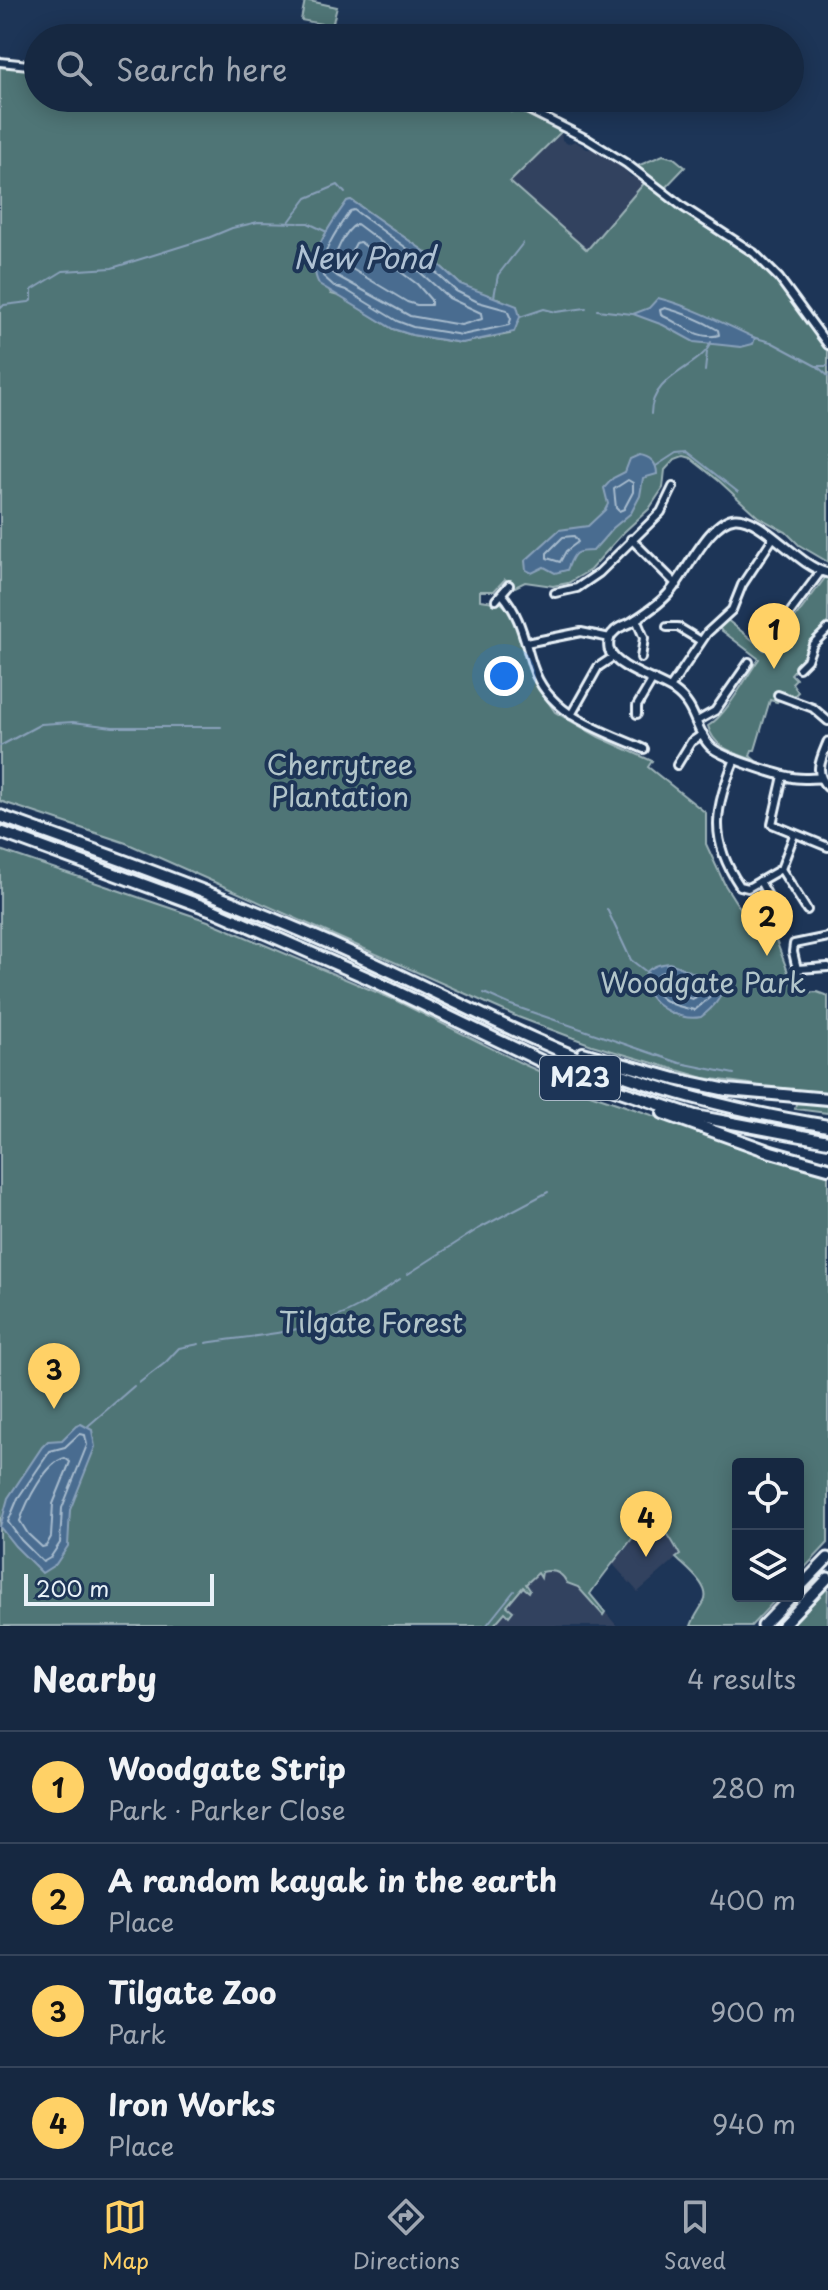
<!DOCTYPE html>
<meta charset="utf-8">
<style>
:root{--surface:#162841;--page:#1f3048;--text:#f1f3f6;--muted:#9ea6b1;--line:#35445a;--accent:#ffd166}
body{margin:0;font-family:"Playpen Sans",sans-serif;background:var(--page);color:var(--text)}
.controls{position:absolute;right:24px;bottom:24px;display:grid;overflow:hidden;border-radius:8px;box-shadow:0 4px 20px #0003}
.controls button{width:72px;height:72px;display:grid;place-items:center;padding:0;border:0;border-bottom:2px solid var(--line);background:var(--surface);color:var(--text);font:40px sans-serif}
.scale{position:absolute;left:24px;bottom:20px;width:190px;box-sizing:border-box;padding-left:8px;border:4px solid #e8f1f8;border-top:0;font-size:22px;line-height:28px;white-space:nowrap;color:#e8f1f8;-webkit-text-stroke:6px #1d3557;paint-order:stroke}
.you{position:absolute;left:504px;top:676px;width:28px;height:28px;margin:-20px;border:6px solid #fff;border-radius:50%;background:#1a73e8;box-shadow:0 0 0 12px #1a73e833}
.badge{display:grid;place-items:center;width:52px;height:52px;border-radius:50%;background:var(--accent);color:#111;font-size:26px;font-weight:700}
.pin{position:absolute;translate:-50% -66px;filter:drop-shadow(0 2px 4px #0008)}
.pin::after{content:'';position:absolute;top:42px;width:28px;height:24px;background:inherit;clip-path:polygon(0 0,100% 0,50% 100%)}
.list{margin:0;padding:0;list-style:none}
h2{display:flex;justify-content:space-between;align-items:center;height:104px;margin:0;padding:0 32px;font-size:34px}
h2 small{font-size:26px;font-weight:400;color:var(--muted)}
.list li{display:grid;grid-template-columns:52px 1fr auto;gap:24px;align-items:center;box-sizing:border-box;height:112px;padding:0 32px;border-top:2px solid var(--line)}
.list b{display:block;font-size:30px;white-space:nowrap}
.list p{margin:0;font-size:26px;white-space:nowrap;color:var(--muted)}
.list em{font-size:26px;font-style:normal;color:var(--muted)}
.icon{flex:none;width:44px;height:44px;fill:none;stroke:currentColor;stroke-width:2;stroke-linecap:round;stroke-linejoin:round}
.map{position:relative;flex:none;width:828px;height:1626px;overflow:hidden}
.search{position:absolute;background:var(--surface);box-shadow:0 4px 20px #0003;left:24px;right:24px;top:24px;height:88px;display:flex;align-items:center;gap:20px;box-sizing:border-box;padding:0 28px;border-radius:44px;color:var(--muted);font-size:30px}
.sheet{height:552px;background:var(--surface)}
nav{display:flex;justify-content:space-around;align-items:center;box-sizing:border-box;height:112px;border-top:2px solid var(--line);background:var(--surface);font-size:22px;color:var(--muted)}
nav a{display:grid;justify-items:center;gap:4px}
nav .on{color:var(--accent)}
.map>svg:first-child{display:block}
</style>
<div class="map">
<svg width="828" height="1626" viewBox="0 0 828 1626">
<rect width="100%" height="100%" fill="#1d3557"/>
<filter id="ink" filterUnits="userSpaceOnUse"><feTurbulence type="fractalNoise" baseFrequency=".0125" numOctaves="2"/><feDisplacementMap in="SourceGraphic" scale="16" xChannelSelector="R" yChannelSelector="G"/><feConvolveMatrix kernelMatrix="1 2 1 2 8 2 1 2 1" color-interpolation-filters="sRGB"/></filter>
<g filter="url(#ink)">
<g fill="#32425f">
<path d="M561,132L562,140L568,144L575,141L587,149H593L623,168L631,177L639,176L646,181L588,251L510,182Z"/>
<path d="M646,1518L657,1522L669,1534L680,1555L638,1592L611,1562L625,1550Z"/>
<path d="M554,1570L560,1573L568,1583H580L617,1626H493L505,1611L509,1616L513,1612L507,1606L525,1585L538,1573Z"/>
</g>
<g fill="#4f7476" stroke="#9cb2b7" stroke-width="2" fill-rule="evenodd">
<path d="M305,0L337,7L332,26L301,20Z"/>
<path d="M0,66L38,70V98H492L507,106L511,112L518,110L561,132L510,182L587,250L646,181L691,216L760,263L785,291L828,351V562L799,545L786,532L758,517L719,481L690,458L683,456L675,459L665,470L663,488L649,509L624,532L590,570L568,583L553,586L525,582L515,587L505,579L494,591H480V600L501,603L508,609L517,625L531,677L555,712L599,737L652,761L648,767L706,813V844L725,885L737,904L750,918L775,930L774,935L796,993L817,992L828,996V1092L774,1090L750,1084L704,1078L592,1045L518,1017L126,843L0,801ZM351,200L424,251L460,284L481,294L501,299L510,334L461,343L412,335L393,329L342,297L331,294L315,259L327,232L347,201Z"/>
<path d="M663,155L674,158L685,167L664,189L635,167Z"/>
<path d="M825,578H828V622L813,640L806,657L791,674L796,679L792,683L798,692L792,698L782,692L774,693L779,699L777,702L770,700L755,750H752L750,756L756,761C735,753 714,749 708,726C727,715 746,677 759,659L717,627L726,619L769,653Z"/>
<path d="M0,850L208,921L395,1000L525,1065L590,1094L828,1175V1543L798,1575V1464H738V1596H779L751,1626H691C694,1617 699,1611 704,1602C712,1587 686,1568 676,1558L680,1555C671,1538 664,1525 647,1518C629,1545 608,1567 590,1594L605,1612L603,1615L578,1587L567,1583C562,1572 554,1569 542,1572L541,1578L538,1573L526,1584L530,1590L529,1592L523,1587L507,1606L513,1611L509,1616L505,1612L493,1626H0Z"/>
<path d="M796,1103L828,1104V1113L795,1109Z"/>
<path d="M828,1583L827,1626H787Z"/>
</g>
<g fill="#496c90" stroke="#89a1ba" stroke-width="2">
<path d="M351,200L424,251L460,284L517,306L520,317L514,332L462,343L412,335L393,329L319,284C304,257 332,223 347,201Z"/>
<path d="M658,298C693,307 722,323 755,338L753,344L741,347L694,342L663,325L633,314L649,308Z"/>
<path d="M639,455C650,456 657,463 657,474L643,478L640,496L631,513L613,528L593,551C573,551 574,553 567,570L555,573L544,567L532,573L526,570L525,561L559,530L588,526L605,510L608,504L604,488L613,478L625,472L630,459Z"/>
<path d="M669,963C678,965 685,970 694,973C728,984 729,995 701,1017C661,1025 613,969 669,963Z"/>
<path d="M81,1424L92,1430L95,1447L70,1510L68,1546L56,1564L42,1573L15,1546L0,1527L8,1498L42,1447L48,1441L62,1440L76,1426Z"/>
</g>
<g fill="none" stroke-linecap="round" stroke-linejoin="round">
<g stroke="#a8bcce" stroke-width="2">
<path d="M354,210L419,257L456,291L478,302L507,310L511,319L509,325L462,335L413,327L397,321L346,290L334,286L323,276C319,254 338,228 350,211Z"/>
<path d="M357,224L413,266L449,298L481,313L482,319L461,325L410,316L337,276L332,272C333,257 344,230 357,224Z"/>
<path d="M360,242L417,284L431,300V305H417L407,302L347,266L346,262L356,243Z"/>
<path d="M665,308C684,313 701,320 718,330L719,335C698,341 680,323 661,315L660,310Z"/>
<path d="M628,480L633,483V492L624,509L619,511L616,508L614,489Z"/>
<path d="M574,536L578,542L566,551L560,562L547,558V553L563,537Z"/>
<path d="M668,971L709,986L712,990L709,998L695,1010C678,1007 652,1001 653,980L660,973Z"/>
<path d="M668,981L694,992L696,997L692,999L665,989L663,984Z"/>
<path d="M79,1434L85,1435L87,1445L62,1508L60,1543L50,1558L43,1562L21,1540L8,1522L18,1498L50,1451L65,1447Z"/>
<path d="M65,1458L70,1462L53,1504L51,1537L46,1546L42,1547L28,1534L20,1521C26,1503 46,1462 65,1458Z"/>
</g>
<g stroke="#89a1ba" stroke-width="2">
<path d="M298,210L307,198L338,185L345,193"/>
<path d="M289,222L297,211"/>
<path d="M300,223H308L327,232"/>
<path d="M494,297L498,275L523,243"/>
<path d="M0,309L4,305L29,302L32,300V290L63,271L112,268L208,238L232,228L258,222L298,223"/>
<path d="M597,310L632,314"/>
<path d="M520,317L544,309L556,312L586,308"/>
<path d="M752,337L771,342L816,366H828"/>
<path d="M817,366L828,376"/>
<path d="M705,371L707,352"/>
<path d="M651,414C651,374 702,368 711,342"/>
<path d="M656,466L676,453L687,452L738,492"/>
<path d="M0,746L41,724L73,722L113,727H221"/>
<path d="M607,909L631,960L648,973"/>
<path d="M484,993L511,1005L680,1063L734,1074"/>
<path d="M408,1274L478,1229L548,1192"/>
<path d="M206,1343C257,1335 312,1333 358,1307C373,1299 386,1288 400,1279"/>
<path d="M139,1383L165,1363L179,1348L199,1344"/>
<path d="M88,1426L134,1386"/>
<path d="M486,1626L514,1591"/>
<path d="M771,1626L828,1566"/>
</g>
<g stroke="#e8f1f8" stroke-width="12">
<g id="minor">
<path d="M0,62L38,66"/>
<path d="M505,98L587,139L627,164L683,207L754,253L779,278L828,345"/>
<path d="M631,539L677,585"/>
<path d="M555,593L577,588L599,573L661,512L673,487"/>
<path d="M502,594C521,616 524,640 533,667C549,716 602,730 644,749"/>
<path d="M496,600L509,585"/>
<path d="M636,619L644,638L641,658"/>
<path d="M667,627H678L701,641"/>
<path d="M526,643L581,632L610,638"/>
<path d="M766,645L821,571"/>
<path d="M799,668L807,660L813,644L828,629"/>
<path d="M670,688L707,633L732,610L742,585L773,538"/>
<path d="M778,695L813,708L828,721"/>
<path d="M637,714V706L653,679"/>
<path d="M571,715L598,667L613,657"/>
<path d="M697,721L715,711L749,662"/>
<path d="M735,759C715,808 708,839 740,886L748,888L781,869L794,835"/>
<path d="M677,765L691,742L703,734"/>
<path d="M783,776L772,824L828,847"/>
<path d="M781,869L807,910"/>
<path d="M760,881L776,911"/>
<path d="M797,969L828,967"/>
<path d="M799,978L793,952L794,944L828,937"/>
</g>
</g>
<g stroke="#e8f1f8" stroke-width="13">
<g id="tertiary">
<path d="M828,742C821,759 813,773 828,787"/>
<path d="M820,778C812,778 804,779 796,778C781,776 720,757 710,746C694,729 697,707 674,691C658,680 614,668 609,649C608,642 609,636 614,632C618,627 624,626 630,623C643,615 657,606 668,594C686,575 709,520 735,518C762,516 797,566 828,573"/>
</g>
</g>
<g stroke="#e8f1f8" stroke-width="15">
<g id="primary">
<path d="M798,1589L828,1558"/>
<path d="M763,1626L792,1596"/>
<path d="M782,1626L828,1578"/>
</g>
</g>
<g stroke="#e8f1f8" stroke-width="16">
<g id="motorway">
<path d="M0,816C120,859 240,902 356,955C446,996 534,1044 628,1077C693,1100 760,1115 828,1126"/>
<path d="M0,832L215,911L368,978L566,1073L695,1116L828,1141"/>
<path d="M583,1053L675,1079L727,1090L828,1099"/>
<path d="M663,1113L771,1152L828,1168"/>
</g>
</g>
<use href="#minor" stroke="#1d3557" stroke-width="6"/>
<use href="#tertiary" stroke="#1d3557" stroke-width="7"/>
<use href="#primary" stroke="#1d3557" stroke-width="9"/>
<use href="#motorway" stroke="#1d3557" stroke-width="10"/>
</g>
</g>
<g text-anchor="middle" stroke-width="8" stroke-linejoin="round" paint-order="stroke">
<rect fill="#1d3557" stroke="#abb9c8" stroke-width="2" x="540" y="1056" width="80" height="44" rx="6"/>
<g font-size="26" font-weight="bold" fill="#e8f1f8">
<text x="580" y="1087">M23</text>
</g>
<g font-size="28" fill="#b2c5ca" stroke="#1d3557">
<text x="340" y="775">Cherrytree<tspan x="340" dy="32">Plantation</tspan></text>
<text x="703" y="993">Woodgate Park</text>
<text x="371" y="1333">Tilgate Forest</text>
</g>
<g font-size="30" font-style="italic" fill="#b0c2d4" stroke="#1d3557">
<text x="363" y="269">New Pond</text>
</g>
</g>
</svg>
<div class="controls">
<button><svg class="icon" aria-label="locate" viewBox="0 0 24 24"><circle cx="12" cy="12" r="6"/><path d="M12 2v4M12 18v4M2 12h4M18 12h4"/></svg></button>
<button><svg class="icon" aria-label="layers" viewBox="0 0 24 24"><path d="M12 4l9 5-9 5-9-5zM3 14l9 5 9-5"/></svg></button>
</div>
<div class="scale">200 m</div>
<div class="you"></div>
<div class="pin badge" style="left:774px;top:669px">1</div>
<div class="pin badge" style="left:767px;top:956px">2</div>
<div class="pin badge" style="left:54px;top:1409px">3</div>
<div class="pin badge" style="left:646px;top:1557px">4</div>
<div class="search"><svg class="icon" aria-label="search" viewBox="0 0 24 24"><circle cx="10" cy="10" r="6"/><path d="M15 15l6 6"/></svg>Search here</div>
</div>
<section class="sheet">
<h2>Nearby<small>4 results</small></h2>
<ul class="list">
<li><span class="badge">1</span><div><b>Woodgate Strip</b><p>Park · Parker Close</p></div><em>280 m</em></li>
<li><span class="badge">2</span><div><b>A random kayak in the earth</b><p>Place</p></div><em>400 m</em></li>
<li><span class="badge">3</span><div><b>Tilgate Zoo</b><p>Park</p></div><em>900 m</em></li>
<li><span class="badge">4</span><div><b>Iron Works</b><p>Place</p></div><em>940 m</em></li>
</ul>
</section>
<nav>
<a class="on"><svg class="icon" aria-label="map" viewBox="0 0 24 24"><path d="M3 6l6-2 6 2 6-2v14l-6 2-6-2-6 2zM9 4v14M15 6v14"/></svg>Map</a>
<a><svg class="icon" aria-label="directions" viewBox="0 0 24 24"><path d="M12 3l9 9-9 9-9-9zM9 14v-3h6M13 9l2 2-2 2"/></svg>Directions</a>
<a><svg class="icon" aria-label="saved" viewBox="0 0 24 24"><path d="M7 4h10v16l-5-4-5 4z"/></svg>Saved</a>
</nav>
